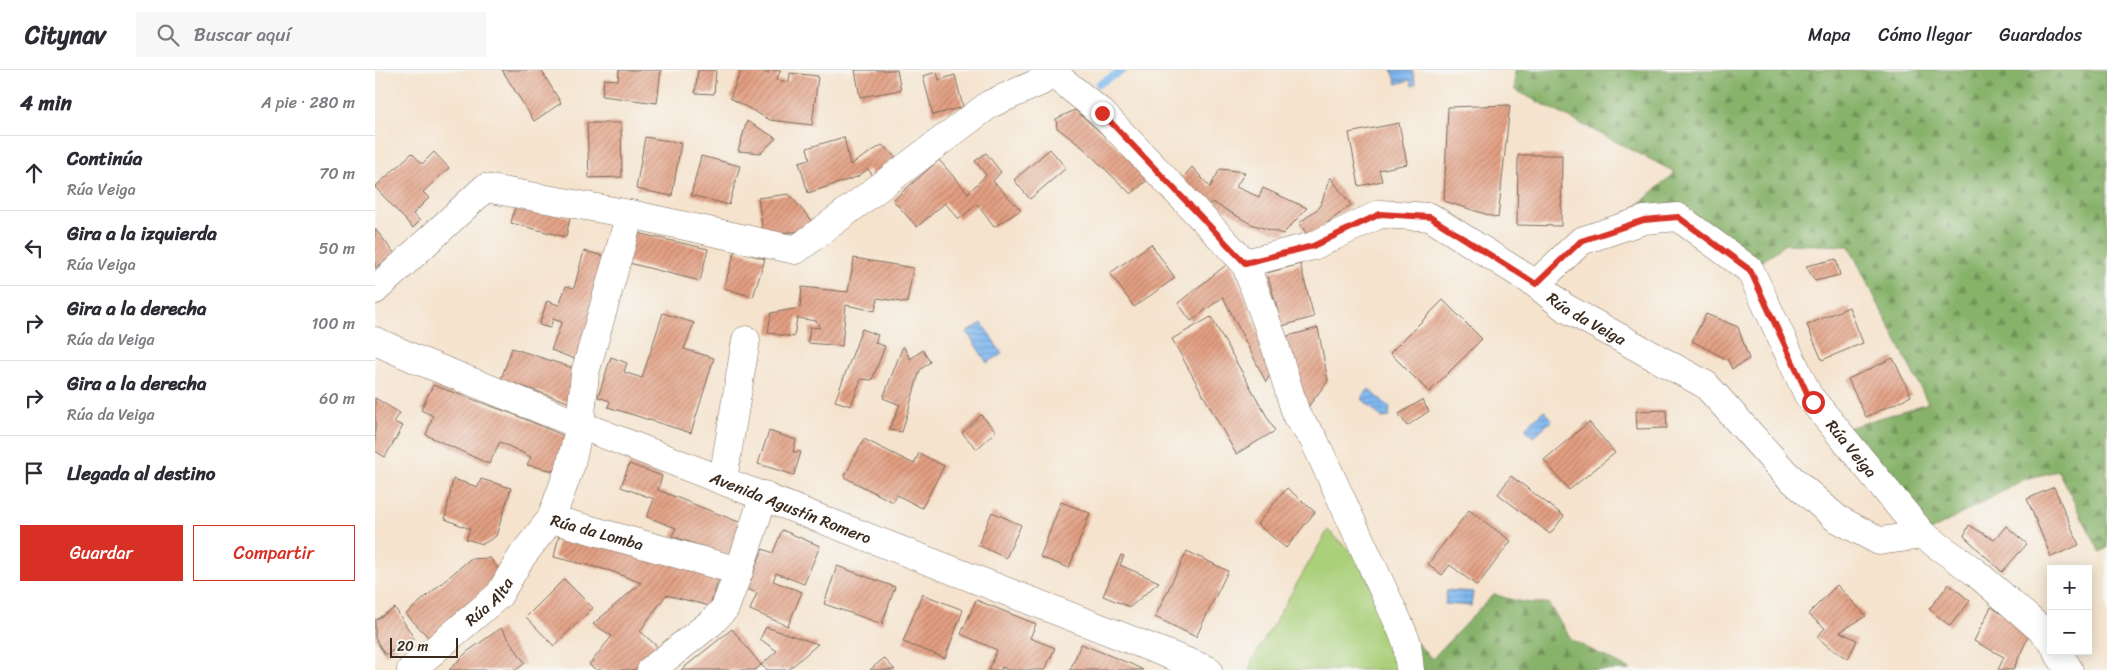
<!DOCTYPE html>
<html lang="es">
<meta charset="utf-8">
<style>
:root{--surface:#fff;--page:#f7f7f7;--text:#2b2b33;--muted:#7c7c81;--line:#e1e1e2;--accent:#d93025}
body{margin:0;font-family:Sriracha,sans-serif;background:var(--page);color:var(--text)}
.controls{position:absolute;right:15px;bottom:15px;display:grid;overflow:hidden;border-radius:0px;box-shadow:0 2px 12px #0003}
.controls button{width:45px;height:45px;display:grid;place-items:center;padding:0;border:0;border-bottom:1px solid var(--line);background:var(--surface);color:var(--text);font:25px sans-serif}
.scale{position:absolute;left:15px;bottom:12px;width:68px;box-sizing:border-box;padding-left:5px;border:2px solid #3b2a1e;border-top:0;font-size:14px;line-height:18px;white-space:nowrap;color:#3b2a1e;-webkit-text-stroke:4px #f6f6f2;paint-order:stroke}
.stop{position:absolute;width:15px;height:15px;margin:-11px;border:4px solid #d93025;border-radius:50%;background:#fff}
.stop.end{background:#d93025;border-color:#fff;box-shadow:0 1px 5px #0008}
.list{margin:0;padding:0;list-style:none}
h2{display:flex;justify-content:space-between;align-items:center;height:65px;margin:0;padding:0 20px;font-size:21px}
h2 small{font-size:16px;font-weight:400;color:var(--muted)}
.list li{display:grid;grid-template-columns:32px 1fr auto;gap:15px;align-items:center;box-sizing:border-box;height:75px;padding:0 20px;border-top:1px solid var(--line)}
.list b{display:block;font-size:19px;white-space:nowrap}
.list p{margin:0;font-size:16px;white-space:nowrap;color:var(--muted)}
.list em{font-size:16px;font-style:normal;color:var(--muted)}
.actions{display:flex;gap:10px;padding:15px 20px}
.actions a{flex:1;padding:11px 0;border:1px solid var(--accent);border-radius:0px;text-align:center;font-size:18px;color:var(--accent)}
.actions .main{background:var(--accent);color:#fff}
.icon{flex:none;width:28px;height:28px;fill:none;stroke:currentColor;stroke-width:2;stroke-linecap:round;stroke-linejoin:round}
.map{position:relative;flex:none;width:1732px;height:600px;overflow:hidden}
header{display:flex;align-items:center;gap:30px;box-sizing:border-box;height:70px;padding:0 25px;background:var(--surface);border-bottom:1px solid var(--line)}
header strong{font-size:24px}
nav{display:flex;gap:28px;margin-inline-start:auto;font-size:18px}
.search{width:350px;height:45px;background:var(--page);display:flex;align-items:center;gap:12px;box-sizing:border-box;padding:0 18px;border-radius:0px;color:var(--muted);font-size:19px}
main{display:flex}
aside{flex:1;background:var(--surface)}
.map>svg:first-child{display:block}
</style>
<header>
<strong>Citynav</strong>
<div class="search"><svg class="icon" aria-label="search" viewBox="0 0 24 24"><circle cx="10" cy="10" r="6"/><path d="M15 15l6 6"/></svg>Buscar aquí</div>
<nav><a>Mapa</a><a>Cómo llegar</a><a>Guardados</a></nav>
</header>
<main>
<aside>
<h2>4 min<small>A pie · 280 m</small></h2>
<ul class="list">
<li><svg class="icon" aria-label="ahead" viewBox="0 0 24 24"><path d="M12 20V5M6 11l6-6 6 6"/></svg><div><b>Continúa</b><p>Rúa Veiga</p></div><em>70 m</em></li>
<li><svg class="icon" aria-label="left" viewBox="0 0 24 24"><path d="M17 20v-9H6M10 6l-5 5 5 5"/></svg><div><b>Gira a la izquierda</b><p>Rúa Veiga</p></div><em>50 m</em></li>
<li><svg class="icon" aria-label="right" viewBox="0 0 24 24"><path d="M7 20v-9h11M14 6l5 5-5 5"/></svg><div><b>Gira a la derecha</b><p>Rúa da Veiga</p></div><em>100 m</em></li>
<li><svg class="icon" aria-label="right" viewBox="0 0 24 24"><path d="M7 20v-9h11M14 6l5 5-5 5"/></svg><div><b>Gira a la derecha</b><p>Rúa da Veiga</p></div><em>60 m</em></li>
<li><svg class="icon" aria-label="arrive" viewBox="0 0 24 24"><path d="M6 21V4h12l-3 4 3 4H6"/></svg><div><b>Llegada al destino</b></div></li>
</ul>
<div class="actions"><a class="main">Guardar</a><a>Compartir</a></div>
</aside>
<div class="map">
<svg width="1732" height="600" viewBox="0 0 1732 600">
<defs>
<pattern id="forest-firs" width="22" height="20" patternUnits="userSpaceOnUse" patternTransform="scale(1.25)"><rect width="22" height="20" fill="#87b26a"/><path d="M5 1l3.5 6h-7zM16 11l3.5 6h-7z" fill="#709157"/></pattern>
<pattern id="water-rules" width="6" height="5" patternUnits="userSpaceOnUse" patternTransform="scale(1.25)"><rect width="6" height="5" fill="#7fb8f0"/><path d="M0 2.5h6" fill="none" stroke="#6996c2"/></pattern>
<pattern id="building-hatch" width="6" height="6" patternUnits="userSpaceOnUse" patternTransform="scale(1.25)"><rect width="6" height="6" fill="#e39f82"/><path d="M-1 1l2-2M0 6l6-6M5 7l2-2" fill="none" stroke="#b9826a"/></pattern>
</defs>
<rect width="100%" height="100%" fill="#f6f6f2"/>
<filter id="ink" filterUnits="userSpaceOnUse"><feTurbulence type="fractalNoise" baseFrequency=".02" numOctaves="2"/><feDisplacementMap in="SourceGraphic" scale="10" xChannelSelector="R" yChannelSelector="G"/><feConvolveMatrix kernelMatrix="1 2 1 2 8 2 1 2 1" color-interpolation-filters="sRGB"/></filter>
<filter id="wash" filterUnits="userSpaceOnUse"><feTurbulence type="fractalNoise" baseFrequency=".0096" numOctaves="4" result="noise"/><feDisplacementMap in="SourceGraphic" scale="20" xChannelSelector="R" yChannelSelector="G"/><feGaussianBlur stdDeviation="1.12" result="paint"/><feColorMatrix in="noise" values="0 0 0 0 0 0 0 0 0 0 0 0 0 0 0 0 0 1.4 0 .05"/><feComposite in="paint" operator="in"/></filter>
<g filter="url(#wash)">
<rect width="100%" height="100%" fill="#f5e3cd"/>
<path fill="#aad07a" stroke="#727d4c" d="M953,460L983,489L1035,600H874L877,591Z"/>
<g fill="url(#forest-firs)" stroke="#616e44">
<path d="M1140,0H1732V478L1725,482L1683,401L1650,409L1548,465L1467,360L1553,333L1474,176L1410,174L1375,200L1303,147L1233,162L1300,102L1140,20Z"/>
<path d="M1119,524C1138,531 1153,534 1173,533L1197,570L1256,600H1035L1024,554L1057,589Z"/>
</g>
<g fill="url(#water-rules)" stroke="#5d7187">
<path d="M1017,0H1037L1041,14L1037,16L1035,10L1022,14Z"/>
<path d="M607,253L627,284L612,293L592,262Z"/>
<path d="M994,319L1016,339L1014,340L1015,347L1007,348L986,328Z"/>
<path d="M1169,340L1177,350L1158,367L1150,358Z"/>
<path d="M1072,520L1098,522L1096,536L1070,534Z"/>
</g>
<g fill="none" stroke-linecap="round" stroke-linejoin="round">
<path stroke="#7fb8f0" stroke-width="7" d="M724,14L749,0"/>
</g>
<g id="blocks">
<g fill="url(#building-hatch)">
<path d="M127,0H166L186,33L159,51Z"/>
<path d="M244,0H286L282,33L227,26L229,9L243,10Z"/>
<path d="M323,0H341L339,24L320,23Z"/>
<path d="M366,0H386L393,4L395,0H406L401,10L414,12L415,3L443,6L437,55L395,50L355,28Z"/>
<path d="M480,0H522L526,20L485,27Z"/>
<path d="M562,2L564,10L580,5L588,37L558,45L548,6Z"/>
<path d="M1135,35L1123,148L1069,131L1073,37Z"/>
<path d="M700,40L776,107L756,124L706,76L682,58L681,49Z"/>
<path d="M372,51L401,68L386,83L363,81Z"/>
<path d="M212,53H246L247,107L214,108Z"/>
<path d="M1024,53L1032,94L1004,100L1007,111L984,116L974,63Z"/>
<path d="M270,67L306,73L297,126L261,119Z"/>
<path d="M469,67L475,95L507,75L524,90L498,106L493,99L482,107L433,123L424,92L435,89L432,78Z"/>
<path d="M675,79L691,98L655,129L639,110Z"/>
<path d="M59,82L74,98L48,122L54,128L38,144L45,151L38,158L0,117L37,83L47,94Z"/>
<path d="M611,83L626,102L618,111L646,140L619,157L602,134L584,149L570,133L542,157L518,130L564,90L593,123L611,105L600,91Z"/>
<path d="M1143,85H1187L1186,156L1142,155Z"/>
<path d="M326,86L365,96L354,135L316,125Z"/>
<path d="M817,97L835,117L845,99L870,102L861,117L884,127L888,118L932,138L908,164L876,154L837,132L828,138L804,112Z"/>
<path d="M955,107L976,135L934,167L924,153L945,137Z"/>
<path d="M414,124L441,156L420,162L388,163L383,128Z"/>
<path d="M141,133L195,147L191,167L136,153Z"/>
<path d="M0,159L20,184L0,198Z"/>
<path d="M257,162L333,179L325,211L250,192Z"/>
<path d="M776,174L800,208L759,237L735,203Z"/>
<path d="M360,180L390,189L378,227L349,218Z"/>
<path d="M209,181L236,188L205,291L176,280L187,252L178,249L175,258L164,255L172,231L184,235L191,216L199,218Z"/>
<path d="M479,188L538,198L532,233L503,228L500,241L471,235L467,276L433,273L435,257L445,258L441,251L422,248L419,267L393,263L396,243L425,238L427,217L473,222Z"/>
<path d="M1461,189L1465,205L1440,211L1431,196Z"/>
<path d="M855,192L898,300L891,312L848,227L816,251L803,233Z"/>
<path d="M925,194L939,247L907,256L892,203Z"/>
<path d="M1068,230L1107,269L1054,322L1015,283Z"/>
<path d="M1474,237L1488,273L1447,290L1432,255Z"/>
<path d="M288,243L319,253L309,279L339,288L316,363L233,337L235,331L223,327L236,287L252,293L249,302L267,308Z"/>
<path d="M1331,244L1363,257L1374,289L1357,299L1353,290L1317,271Z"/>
<path d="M836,247L900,361L861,384L797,269Z"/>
<path d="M943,258L953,311L932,338L909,267Z"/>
<path d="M487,259L503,265L500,273L510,276L497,310L486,309L476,336L460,331Z"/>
<path d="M528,276L535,289L548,280L555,292L545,300L527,362L514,360L525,335L508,328Z"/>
<path d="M137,278L204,300L193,332L126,309Z"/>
<path d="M1518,288L1536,326L1491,347L1473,309Z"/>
<path d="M58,315L138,344L196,369L184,402L152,395L156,387L125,372L114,394L51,365L58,346L46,340Z"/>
<path d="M0,328L25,343L19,352L28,356L10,387L0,381Z"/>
<path d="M1047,330L1054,341L1032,356L1024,344Z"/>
<path d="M1291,340L1292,358L1262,359L1261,341Z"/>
<path d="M606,345L621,361L602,379L587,363Z"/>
<path d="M1214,352L1240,383L1194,420L1169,390Z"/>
<path d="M394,361L421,370L418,382H426L419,405L383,394Z"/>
<path d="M489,369L539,394L544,383L569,396L547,438L522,425L518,432L469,407Z"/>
<path d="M254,394L287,406L283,420L369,454L357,487L297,466L301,458L272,447L279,429L246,417Z"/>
<path d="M1136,406L1189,446L1175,464L1123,424Z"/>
<path d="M78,409L103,417L106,409L136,418L121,466L108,474L91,469L95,459L70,449Z"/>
<path d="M1679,417L1704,475L1676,487L1652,429Z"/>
<path d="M912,418L940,442L911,478L882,454Z"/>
<path d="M686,432L715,443L694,498L665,487Z"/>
<path d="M1094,440L1136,471L1102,516L1075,495L1067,505L1053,494Z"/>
<path d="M617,442L646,455L631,488L603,475Z"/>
<path d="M1594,455L1619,470L1631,456L1652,474L1627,502L1589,466Z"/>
<path d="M407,460L445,476L429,514L401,503L398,511L427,522L413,556L375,540L382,523L372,519L388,479L398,483Z"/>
<path d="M185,461L345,505L335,536L291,525L265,561L286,580L261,600H222L214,595L237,566L218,554L266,513L236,501L179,487Z"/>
<path d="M812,481L853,501L821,567L780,547Z"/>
<path d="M746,485L749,486L745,495L784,512L755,537L728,526Z"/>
<path d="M115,488L127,504L55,569L31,544L95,489Z"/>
<path d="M462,496L520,517L507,554L449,534Z"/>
<path d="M189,509L218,538L179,576L151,547Z"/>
<path d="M1574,514L1595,531L1575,556L1554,539Z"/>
<path d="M1462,515L1491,546L1465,562L1482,570L1473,589L1455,578L1442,567L1450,558L1433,544Z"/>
<path d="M547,524L588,540L570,588L528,572Z"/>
<path d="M601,530L661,554L655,568L680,578L670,600H633L627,597L626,600H614L622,580L586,564Z"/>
<path d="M1616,537L1655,563L1638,600H1623L1629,587L1599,571Z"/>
<path d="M20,538L39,568L10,585L0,568V550Z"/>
<path d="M391,557L443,574L413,600H393L386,595L402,581L385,569Z"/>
<path d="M126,558L150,593L141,600H74L92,582Z"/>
<path d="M357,559L386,595L380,600H306Z"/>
<path d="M706,574L756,594L768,600H695Z"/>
<path d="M509,588L520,600H495Z"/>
</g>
</g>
</g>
<g filter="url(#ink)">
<use href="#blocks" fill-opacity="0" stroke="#7c6b5b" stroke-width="1"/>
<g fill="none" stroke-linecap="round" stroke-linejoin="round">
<g stroke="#7c6b5b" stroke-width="29">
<g id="minor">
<path id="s1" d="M677,0L678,3L727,43L870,193L938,176L1005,144L1055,147L1161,214L1189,237L1331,315L1411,404L1461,448L1504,471L1548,465"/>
<path id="s2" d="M255,144L210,303L205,355L195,397L176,449L364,501"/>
<path d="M870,193L899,272L922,347L938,368L1024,554L1032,573L1035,600"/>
<path id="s3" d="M1161,214L1206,171L1269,150L1303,147L1375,200L1433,325L1548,465L1600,502L1670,563L1676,571"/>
<path d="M0,220L110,118L255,144L421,180L615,34L665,12L678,3"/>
<path id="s4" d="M0,271L45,291L205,355L833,600"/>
<path d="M348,409L371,270"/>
<path d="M1682,581L1694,600"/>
<path id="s5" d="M36,600L124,525L147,486L176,449"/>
<path d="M276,600L337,552L350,538L364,501L389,425"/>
</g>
</g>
<use href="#minor" stroke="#fff" stroke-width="28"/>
</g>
</g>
<g fill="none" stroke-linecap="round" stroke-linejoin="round" filter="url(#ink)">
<path stroke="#d93025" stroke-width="6" d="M727,43L870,193L938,176L1005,144L1055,147L1161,214L1206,171L1269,150L1303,147L1375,200L1433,325L1438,332"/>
</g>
<g text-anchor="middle" stroke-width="4" stroke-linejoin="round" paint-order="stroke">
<g font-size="16" fill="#3b2a1e" stroke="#f6f6f2">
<text dy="6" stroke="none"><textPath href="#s1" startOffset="655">Rúa da Veiga</textPath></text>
<text dy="6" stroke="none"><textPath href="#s3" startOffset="459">Rúa Veiga</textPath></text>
<text dy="6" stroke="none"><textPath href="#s4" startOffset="448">Avenida Agustín Romero</textPath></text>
<text dy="6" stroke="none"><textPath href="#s2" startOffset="364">Rúa da Lomba</textPath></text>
<text dy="6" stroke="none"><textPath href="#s5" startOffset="104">Rúa Alta</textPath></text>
</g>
</g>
</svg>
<div class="controls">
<button>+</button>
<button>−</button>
</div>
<div class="scale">20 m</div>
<div class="stop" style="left:1438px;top:332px"></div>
<div class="stop end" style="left:727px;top:43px"></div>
</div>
</main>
